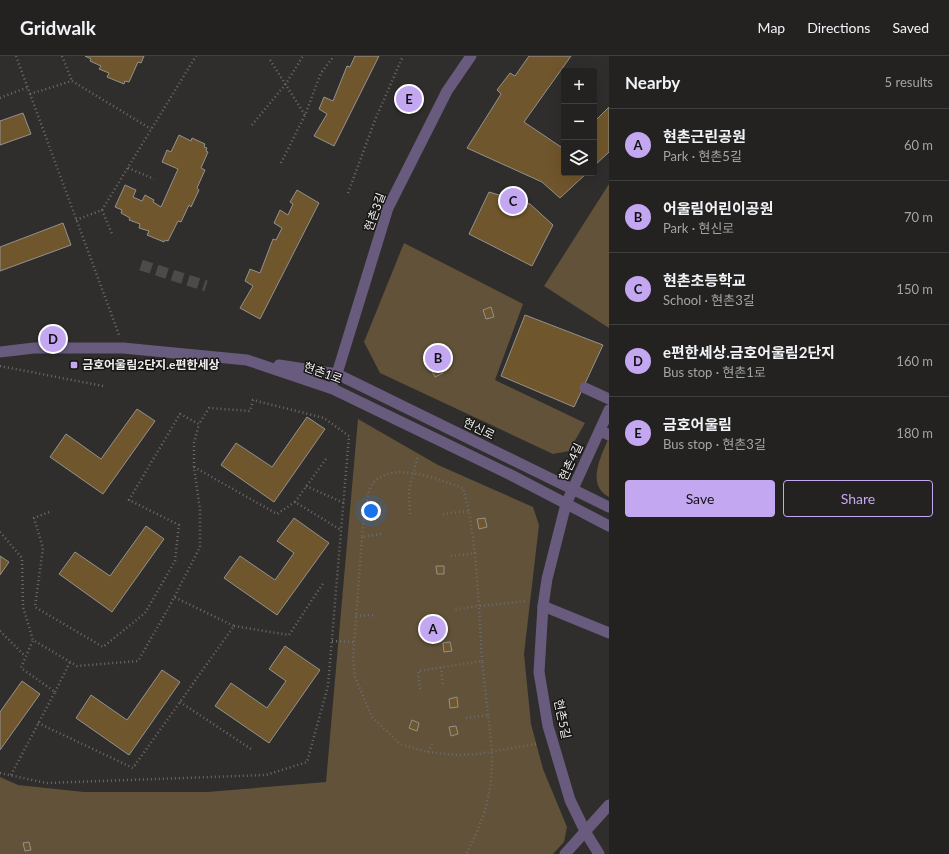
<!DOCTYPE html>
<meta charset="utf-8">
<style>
:root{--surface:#232221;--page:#2f2f2e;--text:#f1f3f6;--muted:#a3a4a5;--line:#403f3f;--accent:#c4a7f1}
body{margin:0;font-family:Lato,"Noto Sans KR",sans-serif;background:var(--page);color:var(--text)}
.controls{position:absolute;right:12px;top:12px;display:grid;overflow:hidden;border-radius:4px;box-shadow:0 4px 16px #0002}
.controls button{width:36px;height:36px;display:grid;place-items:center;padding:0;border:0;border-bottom:1px solid var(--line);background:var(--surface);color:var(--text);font:20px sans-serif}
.you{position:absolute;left:371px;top:455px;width:14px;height:14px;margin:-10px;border:3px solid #fff;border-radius:50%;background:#1a73e8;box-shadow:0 0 0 6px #1a73e833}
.badge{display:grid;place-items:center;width:26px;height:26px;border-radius:50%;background:var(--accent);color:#111;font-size:13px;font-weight:700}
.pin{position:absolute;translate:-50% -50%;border:2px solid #fff;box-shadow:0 1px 4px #0006}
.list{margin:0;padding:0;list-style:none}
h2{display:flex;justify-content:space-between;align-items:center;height:52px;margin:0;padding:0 16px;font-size:17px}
h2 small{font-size:13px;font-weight:400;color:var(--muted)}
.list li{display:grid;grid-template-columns:26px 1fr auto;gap:12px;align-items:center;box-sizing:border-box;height:72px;padding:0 16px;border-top:1px solid var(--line)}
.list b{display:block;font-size:15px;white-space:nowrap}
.list p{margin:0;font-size:13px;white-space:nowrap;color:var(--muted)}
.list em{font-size:13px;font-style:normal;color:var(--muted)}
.actions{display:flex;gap:8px;padding:12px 16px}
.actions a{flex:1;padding:9px 0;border:1px solid var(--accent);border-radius:4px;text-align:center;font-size:14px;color:var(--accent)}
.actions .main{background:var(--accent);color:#111}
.icon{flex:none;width:22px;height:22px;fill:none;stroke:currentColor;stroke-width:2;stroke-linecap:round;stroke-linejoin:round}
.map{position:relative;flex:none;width:609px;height:798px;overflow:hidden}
header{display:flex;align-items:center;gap:24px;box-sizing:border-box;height:56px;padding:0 20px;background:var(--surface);border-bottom:1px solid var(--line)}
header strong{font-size:19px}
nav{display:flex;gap:22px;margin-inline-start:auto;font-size:14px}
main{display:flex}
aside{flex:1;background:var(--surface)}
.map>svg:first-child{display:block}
</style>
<header>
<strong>Gridwalk</strong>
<nav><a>Map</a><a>Directions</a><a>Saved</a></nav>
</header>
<main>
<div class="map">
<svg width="609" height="798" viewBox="0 0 609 798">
<rect width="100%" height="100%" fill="#2f2e2c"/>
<g fill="#615239">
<path d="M609,128V272L544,230Z"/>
<path d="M404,187L523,248L495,324L585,367L569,395L553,398L380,317L364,286Z"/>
<path d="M358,363L438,409L533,451L539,469L524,598L531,668L543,713L567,771L564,786L553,798H0V721L18,729L84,736H207L326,726Z"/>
<path d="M609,381V441C585,428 602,399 609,381Z"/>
</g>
<g fill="#70562c" stroke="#93928f">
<path d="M85,0H144L141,7L138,6L129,26L125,25L124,28L107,21L109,17L99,13L101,10L90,5L91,3Z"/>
<path d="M355,0H379L334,90L314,80L327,58L319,53L324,41L333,45L347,10L350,11Z"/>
<path d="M529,0H571L524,66L564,93V117H587L560,142L542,126L467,92L501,38L497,34L510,17L515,20Z"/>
<path d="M609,51V96L594,110V66Z"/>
<path d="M23,57L31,78L0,89V65Z"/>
<path d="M179,79L191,85L192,82L205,88L204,91L207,92L206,95L208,96L201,112L205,114L197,132L199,134L191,151L189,149L181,166L178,165L168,185L165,184L164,186L147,179L149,175L139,172L140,168L129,164L130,162L121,157L122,154L115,151L125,129L136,134L133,141L142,145L145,139L154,144L153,146L161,151L178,113L162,106L167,94L171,96Z"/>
<path d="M297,134L319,147L260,263L240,252L253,230L245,225L250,213L260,217L273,183L276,184L282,172L274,167L280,154L288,159L293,148L290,146Z"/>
<path d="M489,136L530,148L553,169L532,210L469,178Z"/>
<path d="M63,167L71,189L0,215V191Z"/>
<path d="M491,251L494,261L486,263L483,254Z"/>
<path d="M525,259L603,289L574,351L501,320Z"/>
<path d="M438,307L443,317L435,321L430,311Z"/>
<path d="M137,353L155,365L103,438L50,401L66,378L101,403Z"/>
<path d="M307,361L325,373L274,446L221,409L236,387L272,411Z"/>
<path d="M294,462L329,487L277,559L224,522L240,500L275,524L294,497L277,485Z"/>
<path d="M485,462L487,471L479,473L477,463Z"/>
<path d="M146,470L164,483L112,556L59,518L75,496L110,520Z"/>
<path d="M0,500L9,506L0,519Z"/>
<path d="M436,510H444V518H437Z"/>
<path d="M450,586L452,595L444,596L443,587Z"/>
<path d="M285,590L320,614L269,687L215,650L231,627L267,652L286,625L269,613Z"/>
<path d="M162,614L180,626L129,699L76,662L91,639L127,664Z"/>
<path d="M22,625L40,638L0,694V656Z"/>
<path d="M457,641L458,651L450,652L449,643Z"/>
<path d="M412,664L419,667L417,675L409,672Z"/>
<path d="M456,670L458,678L451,680L449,671Z"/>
<path d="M29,786L31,794L25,795L23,787Z"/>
</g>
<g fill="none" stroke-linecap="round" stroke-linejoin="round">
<path stroke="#4c4b49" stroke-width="11" stroke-dasharray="11 5.5" stroke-linecap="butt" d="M141,209L206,230"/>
<g stroke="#6d6c6b" stroke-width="2.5" stroke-dasharray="1 3" stroke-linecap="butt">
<path d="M16,0L119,279"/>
<path d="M62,0L72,25"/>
<path d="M270,4L305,59"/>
<path d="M30,38L72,25L151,73"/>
<path d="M0,42L28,31"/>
<path d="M252,69L285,29L303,0"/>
<path d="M281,107L305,59L321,17L334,0"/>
<path d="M128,112L154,123"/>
<path d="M348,137L375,64L403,0"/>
<path d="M102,154L196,0"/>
<path d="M76,164L102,154L112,178"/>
<path d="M0,310L103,330"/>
<path d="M194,411L277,458L295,446L341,474"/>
<path d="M306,430L344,447"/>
<path d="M295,446L326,403"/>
<path d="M410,458L409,434L418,400"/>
<path d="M443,458L469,455L475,497"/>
<path d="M0,476L22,502L23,551L33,584L77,610L138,605L168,553L200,491V454L194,411V387L199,368"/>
<path d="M381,478L362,481C363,469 366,436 373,427C394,404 439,424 463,432L469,455"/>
<path d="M362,481L353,602L355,621L372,661L400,688L428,696L432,688"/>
<path d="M451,500L475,497L479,550L453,554"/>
<path d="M356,560L375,559"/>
<path d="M234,570L289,579L324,526"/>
<path d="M0,575L25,600"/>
<path d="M332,585L354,586"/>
<path d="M482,605L479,550L527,545"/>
<path d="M441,611L443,631"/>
<path d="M420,633L418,615L482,605L488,659"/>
<path d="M55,636L70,606"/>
<path d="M180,646L251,693"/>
<path d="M466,662L488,659C496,714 493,748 466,798"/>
<path d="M38,667L133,712L234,570L174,541"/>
<path d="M428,696L453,699L478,698L536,688"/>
<path d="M0,717L46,727L266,719L307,706L328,630L349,380L324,362L253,344L250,355L209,352L199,368L180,358L129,444L179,469L175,505L145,557L103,591L35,551L43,492L34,462L52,455"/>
<path d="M11,719L55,636L21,612L33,584"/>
</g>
<g stroke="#695b7e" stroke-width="11">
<path d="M585,332L609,343"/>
<path d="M601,375L609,379"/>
<path d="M543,550L609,577"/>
<path d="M565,798L609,749"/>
</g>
<g stroke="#695b7e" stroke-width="11">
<path d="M0,296L34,292H123L247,304L333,333L509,418L609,470"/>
<path d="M279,309L337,318L609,451"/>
<path d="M335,324L388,152L447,35L471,0"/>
<path d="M599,798L586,777L570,744L548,670L539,616L543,550L547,523L566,448L609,354"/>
</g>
</g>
<rect fill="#c4a7f1" stroke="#171615" stroke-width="1.5" x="70" y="305" width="8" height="8" rx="2"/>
<g text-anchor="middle" stroke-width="3" stroke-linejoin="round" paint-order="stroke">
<g font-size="12" fill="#f0efee" stroke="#171615">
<text transform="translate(375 156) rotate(-70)" y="4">현촌3길</text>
<text transform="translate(323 317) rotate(20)" y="4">현촌1로</text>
<text transform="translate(479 373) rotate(26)" y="4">현신로</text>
<text transform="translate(571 406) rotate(-65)" y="4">현촌4길</text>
<text transform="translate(562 663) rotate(78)" y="4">현촌5길</text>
</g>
<g font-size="12" font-weight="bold" fill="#f0efee" stroke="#171615" text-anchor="start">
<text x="82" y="313">금호어울림2단지.e편한세상</text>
</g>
</g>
</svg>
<div class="controls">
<button>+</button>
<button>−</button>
<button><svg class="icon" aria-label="layers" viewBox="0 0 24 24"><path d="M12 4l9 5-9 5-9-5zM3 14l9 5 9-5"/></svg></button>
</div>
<div class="you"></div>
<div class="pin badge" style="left:433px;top:573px">A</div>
<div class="pin badge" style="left:438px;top:302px">B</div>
<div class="pin badge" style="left:513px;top:145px">C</div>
<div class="pin badge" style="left:53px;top:283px">D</div>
<div class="pin badge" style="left:409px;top:43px">E</div>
</div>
<aside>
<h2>Nearby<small>5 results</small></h2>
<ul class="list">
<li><span class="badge">A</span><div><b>현촌근린공원</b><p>Park · 현촌5길</p></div><em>60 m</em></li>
<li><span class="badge">B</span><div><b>어울림어린이공원</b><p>Park · 현신로</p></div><em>70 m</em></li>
<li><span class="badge">C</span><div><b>현촌초등학교</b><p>School · 현촌3길</p></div><em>150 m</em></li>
<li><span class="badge">D</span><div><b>e편한세상.금호어울림2단지</b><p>Bus stop · 현촌1로</p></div><em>160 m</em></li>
<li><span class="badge">E</span><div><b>금호어울림</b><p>Bus stop · 현촌3길</p></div><em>180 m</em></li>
</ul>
<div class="actions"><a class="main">Save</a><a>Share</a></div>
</aside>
</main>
